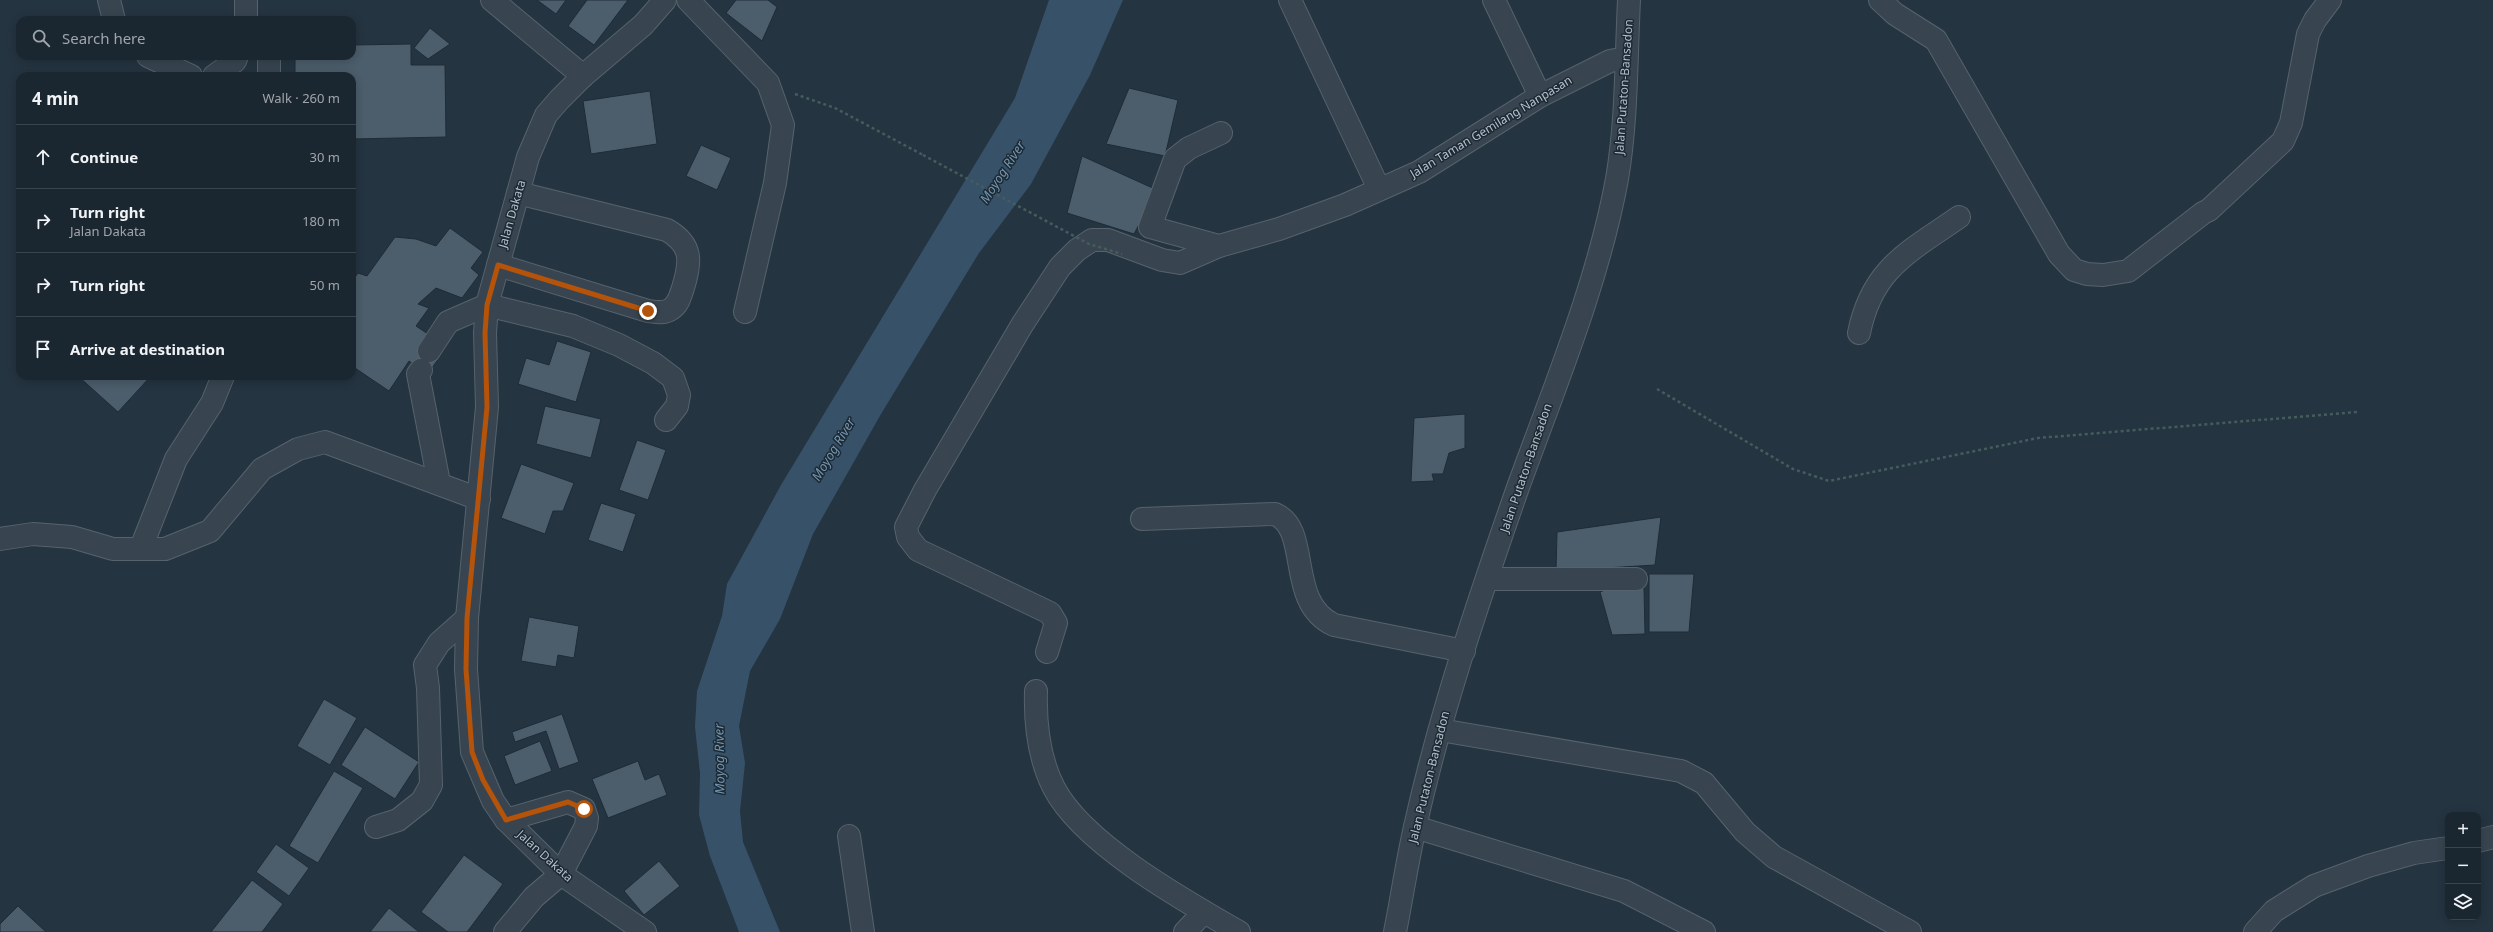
<!DOCTYPE html>
<meta charset="utf-8">
<style>
:root{--surface:#1b2730;--page:#242f38;--text:#f1f3f6;--muted:#a0a5ab;--line:#39444c}
body{margin:0;font-family:"Noto Sans",sans-serif;background:var(--page);color:var(--text)}
.controls{position:absolute;right:12px;bottom:12px;display:grid;overflow:hidden;border-radius:8px;box-shadow:0 2px 10px #0003}
.controls button{width:36px;height:36px;display:grid;place-items:center;padding:0;border:0;border-bottom:1px solid var(--line);background:var(--surface);color:var(--text);font:20px sans-serif}
.stop{position:absolute;width:12px;height:12px;margin:-9px;border:3px solid #b45309;border-radius:50%;background:#fff}
.stop.end{background:#b45309;border-color:#fff;box-shadow:0 1px 4px #0008}
.list{margin:0;padding:0;list-style:none}
h2{display:flex;justify-content:space-between;align-items:center;height:52px;margin:0;padding:0 16px;font-size:17px}
h2 small{font-size:13px;font-weight:400;color:var(--muted)}
.list li{display:grid;grid-template-columns:26px 1fr auto;gap:12px;align-items:center;box-sizing:border-box;height:64px;padding:0 16px;border-top:1px solid var(--line)}
.list b{display:block;font-size:15px;white-space:nowrap}
.list p{margin:0;font-size:13px;white-space:nowrap;color:var(--muted)}
.list em{font-size:13px;font-style:normal;color:var(--muted)}
.icon{flex:none;width:22px;height:22px;fill:none;stroke:currentColor;stroke-width:2;stroke-linecap:round;stroke-linejoin:round}
.map{position:relative;flex:none;width:2493px;height:932px;overflow:hidden}
.search{position:absolute;background:var(--surface);box-shadow:0 2px 10px #0003;left:16px;top:16px;width:340px;height:44px;display:flex;align-items:center;gap:10px;box-sizing:border-box;padding:0 14px;border-radius:12px;color:var(--muted);font-size:15px}
.panel{position:absolute;background:var(--surface);box-shadow:0 2px 10px #0003;left:16px;top:72px;width:340px;height:308px;border-radius:12px}
.map>svg:first-child{display:block}
</style>
<div class="map">
<svg width="2493" height="932" viewBox="0 0 2493 932">
<rect width="100%" height="100%" fill="#243440"/>
<path fill="#375268" d="M1049,0H1123L1090,75L1031,184L979,253L881,414L813,534L780,619L750,671L739,726L745,763L740,811L743,842L780,932H739L710,856L699,815L700,773L695,727L697,691L722,616L727,584L781,485L1015,98Z"/>
<g fill="#4c5d6b" stroke="#1f2c37">
<path d="M537,0H566L556,14Z"/>
<path d="M587,0H628L594,45L568,26Z"/>
<path d="M736,0H768L777,7L762,41L726,13Z"/>
<path d="M430,28L450,44L428,59L414,48Z"/>
<path d="M411,44V65H445L446,137L352,139V76H295V56H352V45Z"/>
<path d="M1129,88L1178,100L1165,156L1106,144Z"/>
<path d="M650,91L657,144L591,154L583,101Z"/>
<path d="M701,145L731,158L717,190L686,176Z"/>
<path d="M1082,156L1157,190L1134,234L1067,213Z"/>
<path d="M450,228L483,252L471,268L479,275L462,298L436,288L418,304L429,308L416,326L428,334L420,345L439,358L427,375L409,361L389,391L352,366V281L358,273L367,276L395,237L416,239L436,246Z"/>
<path d="M557,341L591,352L576,402L518,384L526,358L549,365Z"/>
<path d="M78,376H151L118,412Z"/>
<path d="M545,406L601,419L591,458L536,444Z"/>
<path d="M1465,414V448L1449,453L1443,474H1432L1434,481L1411,482L1414,418Z"/>
<path d="M637,440L666,450L648,500L619,490Z"/>
<path d="M521,464L574,483L563,511H553L545,534L501,518Z"/>
<path d="M601,503L636,514L623,552L588,540Z"/>
<path d="M1661,517L1655,565L1556,571L1557,532Z"/>
<path d="M1649,574H1694L1689,632H1649Z"/>
<path d="M1614,586L1629,589L1644,588L1645,634L1612,635L1600,592Z"/>
<path d="M529,617L579,626L574,658L558,655L556,667L521,661Z"/>
<path d="M324,699L357,718L330,765L297,746Z"/>
<path d="M562,714L579,762L559,769L546,731L515,742L512,732Z"/>
<path d="M365,727L419,762L395,799L341,765Z"/>
<path d="M540,741L552,771L515,785L504,756Z"/>
<path d="M638,761L645,780L659,774L667,795L608,818L592,779Z"/>
<path d="M334,771L363,788L318,863L289,846Z"/>
<path d="M276,844L309,868L289,896L256,872Z"/>
<path d="M464,855L503,884L467,932H448L421,912Z"/>
<path d="M659,861L680,886L644,915L624,891Z"/>
<path d="M252,880L283,904L262,932H211Z"/>
<path d="M18,906L46,932H0V924Z"/>
<path d="M389,908L419,932H370Z"/>
</g>
<g fill="none" stroke-linecap="round" stroke-linejoin="round">
<g stroke="#56636d" stroke-width="24">
<g id="minor">
<path d="M109,0L114,20"/>
<path d="M246,0V20"/>
<path d="M492,0L583,76"/>
<path d="M688,0L768,83L783,125L775,183L745,312"/>
<path d="M1290,0L1379,189"/>
<path d="M1494,0L1540,96"/>
<path d="M1880,0L1895,14L1936,40L2059,254L2074,270L2087,274L2103,275L2128,271L2203,213L2209,210L2283,141L2291,123L2308,34L2315,20L2330,0"/>
<path d="M148,56L191,76"/>
<path d="M269,56V76"/>
<path d="M214,76L235,61L237,56"/>
<path d="M1221,133L1189,148L1175,159L1150,227L1219,246L1279,229L1345,205L1419,172L1540,96L1610,61L1626,58"/>
<path d="M498,265L648,311C656,312 664,314 671,309C679,304 680,296 683,288C691,262 693,245 667,230L518,193"/>
<path d="M1859,333C1872,268 1909,252 1959,217"/>
<path d="M429,351L448,322L487,305L573,326L619,345L653,363L673,378L679,395L677,406L666,420"/>
<path d="M421,370L418,374L439,483"/>
<path d="M1142,519L1275,514C1312,530 1285,602 1334,625L1464,651"/>
<path d="M0,539L33,534L72,537L113,549H165L210,531L262,469L298,449L325,442L479,499"/>
<path d="M141,548L176,459L212,403L223,376"/>
<path d="M1488,579H1636"/>
<path d="M1047,652L1056,623L1050,613L918,550L908,537L906,527L925,490L1022,325L1060,267L1077,250L1092,240H1108L1162,260L1180,263L1219,246"/>
<path d="M1036,691C1035,724 1039,759 1054,788C1083,844 1185,901 1239,932"/>
<path d="M1440,730L1681,771L1704,783L1745,832L1774,857L1910,932"/>
<path d="M376,827L398,820L422,801L431,785L428,688L425,665L439,643L467,618"/>
<path d="M1415,827L1624,891L1704,932"/>
<path d="M849,836L863,932"/>
<path d="M2478,841L2493,837"/>
<path d="M505,932L534,897L561,874L586,826L587,818L584,809L568,802L506,820"/>
<path d="M645,932L561,874L506,820L493,801L472,752L466,669L467,618L487,407L485,333L487,305L528,157L546,115L559,100L583,76L643,25L665,0"/>
<path d="M1185,932L1204,912"/>
<path d="M1395,932C1402,897 1407,862 1415,827C1440,714 1478,602 1516,493C1553,390 1597,287 1617,179C1627,120 1626,59 1629,0"/>
<path d="M2255,932L2274,911L2314,886L2368,866L2414,853L2448,848"/>
</g>
</g>
<g stroke="#445d5c" stroke-width="2.5" stroke-dasharray="3 3" stroke-linecap="butt">
<path d="M795,94L835,108L923,155"/>
<path d="M1657,389L1793,469L1829,481L2038,438L2358,412"/>
</g>
<use href="#minor" stroke="#384550" stroke-width="22"/>
<path stroke="#445d5c" stroke-width="2.5" stroke-dasharray="3 3" stroke-linecap="butt" d="M923,155L1089,244L1122,254"/>
</g>
<g fill="none" stroke-linecap="round" stroke-linejoin="round">
<path stroke="#b45309" stroke-width="5" d="M584,809L568,802L506,820L483,780L472,752L466,669L467,618L487,407L485,333L487,305L498,265L648,311"/>
</g>
<g text-anchor="middle" stroke-width="3" stroke-linejoin="round" paint-order="stroke">
<g font-size="12" fill="#b4c0ca" stroke="#1d2a35">
<text transform="translate(1624 87) rotate(-86)" y="4">Jalan Putaton-Bansadon</text>
<text transform="translate(1491 127) rotate(-31)" y="4">Jalan Taman Gemilang Nanpasan</text>
<text transform="translate(512 214) rotate(-74)" y="4">Jalan Dakata</text>
<text transform="translate(1526 468) rotate(-71)" y="4">Jalan Putaton-Bansadon</text>
<text transform="translate(1429 777) rotate(-76)" y="4">Jalan Putaton-Bansadon</text>
<text transform="translate(545 856) rotate(42)" y="4">Jalan Dakata</text>
</g>
<g font-size="13" font-style="italic" fill="#7395af" stroke="#1d2a35">
<text transform="translate(1002 172) rotate(-57)" y="5">Moyog River</text>
<text transform="translate(833 449) rotate(-59)" y="5">Moyog River</text>
<text transform="translate(719 759) rotate(-91)" y="5">Moyog River</text>
</g>
</g>
</svg>
<div class="controls">
<button>+</button>
<button>−</button>
<button><svg class="icon" aria-label="layers" viewBox="0 0 24 24"><path d="M12 4l9 5-9 5-9-5zM3 14l9 5 9-5"/></svg></button>
</div>
<div class="stop" style="left:584px;top:809px"></div>
<div class="stop end" style="left:648px;top:311px"></div>
<div class="search"><svg class="icon" aria-label="search" viewBox="0 0 24 24"><circle cx="10" cy="10" r="6"/><path d="M15 15l6 6"/></svg>Search here</div>
<section class="panel">
<h2>4 min<small>Walk · 260 m</small></h2>
<ul class="list">
<li><svg class="icon" aria-label="ahead" viewBox="0 0 24 24"><path d="M12 20V5M6 11l6-6 6 6"/></svg><div><b>Continue</b></div><em>30 m</em></li>
<li><svg class="icon" aria-label="right" viewBox="0 0 24 24"><path d="M7 20v-9h11M14 6l5 5-5 5"/></svg><div><b>Turn right</b><p>Jalan Dakata</p></div><em>180 m</em></li>
<li><svg class="icon" aria-label="right" viewBox="0 0 24 24"><path d="M7 20v-9h11M14 6l5 5-5 5"/></svg><div><b>Turn right</b></div><em>50 m</em></li>
<li><svg class="icon" aria-label="arrive" viewBox="0 0 24 24"><path d="M6 21V4h12l-3 4 3 4H6"/></svg><div><b>Arrive at destination</b></div></li>
</ul>
</section>
</div>
